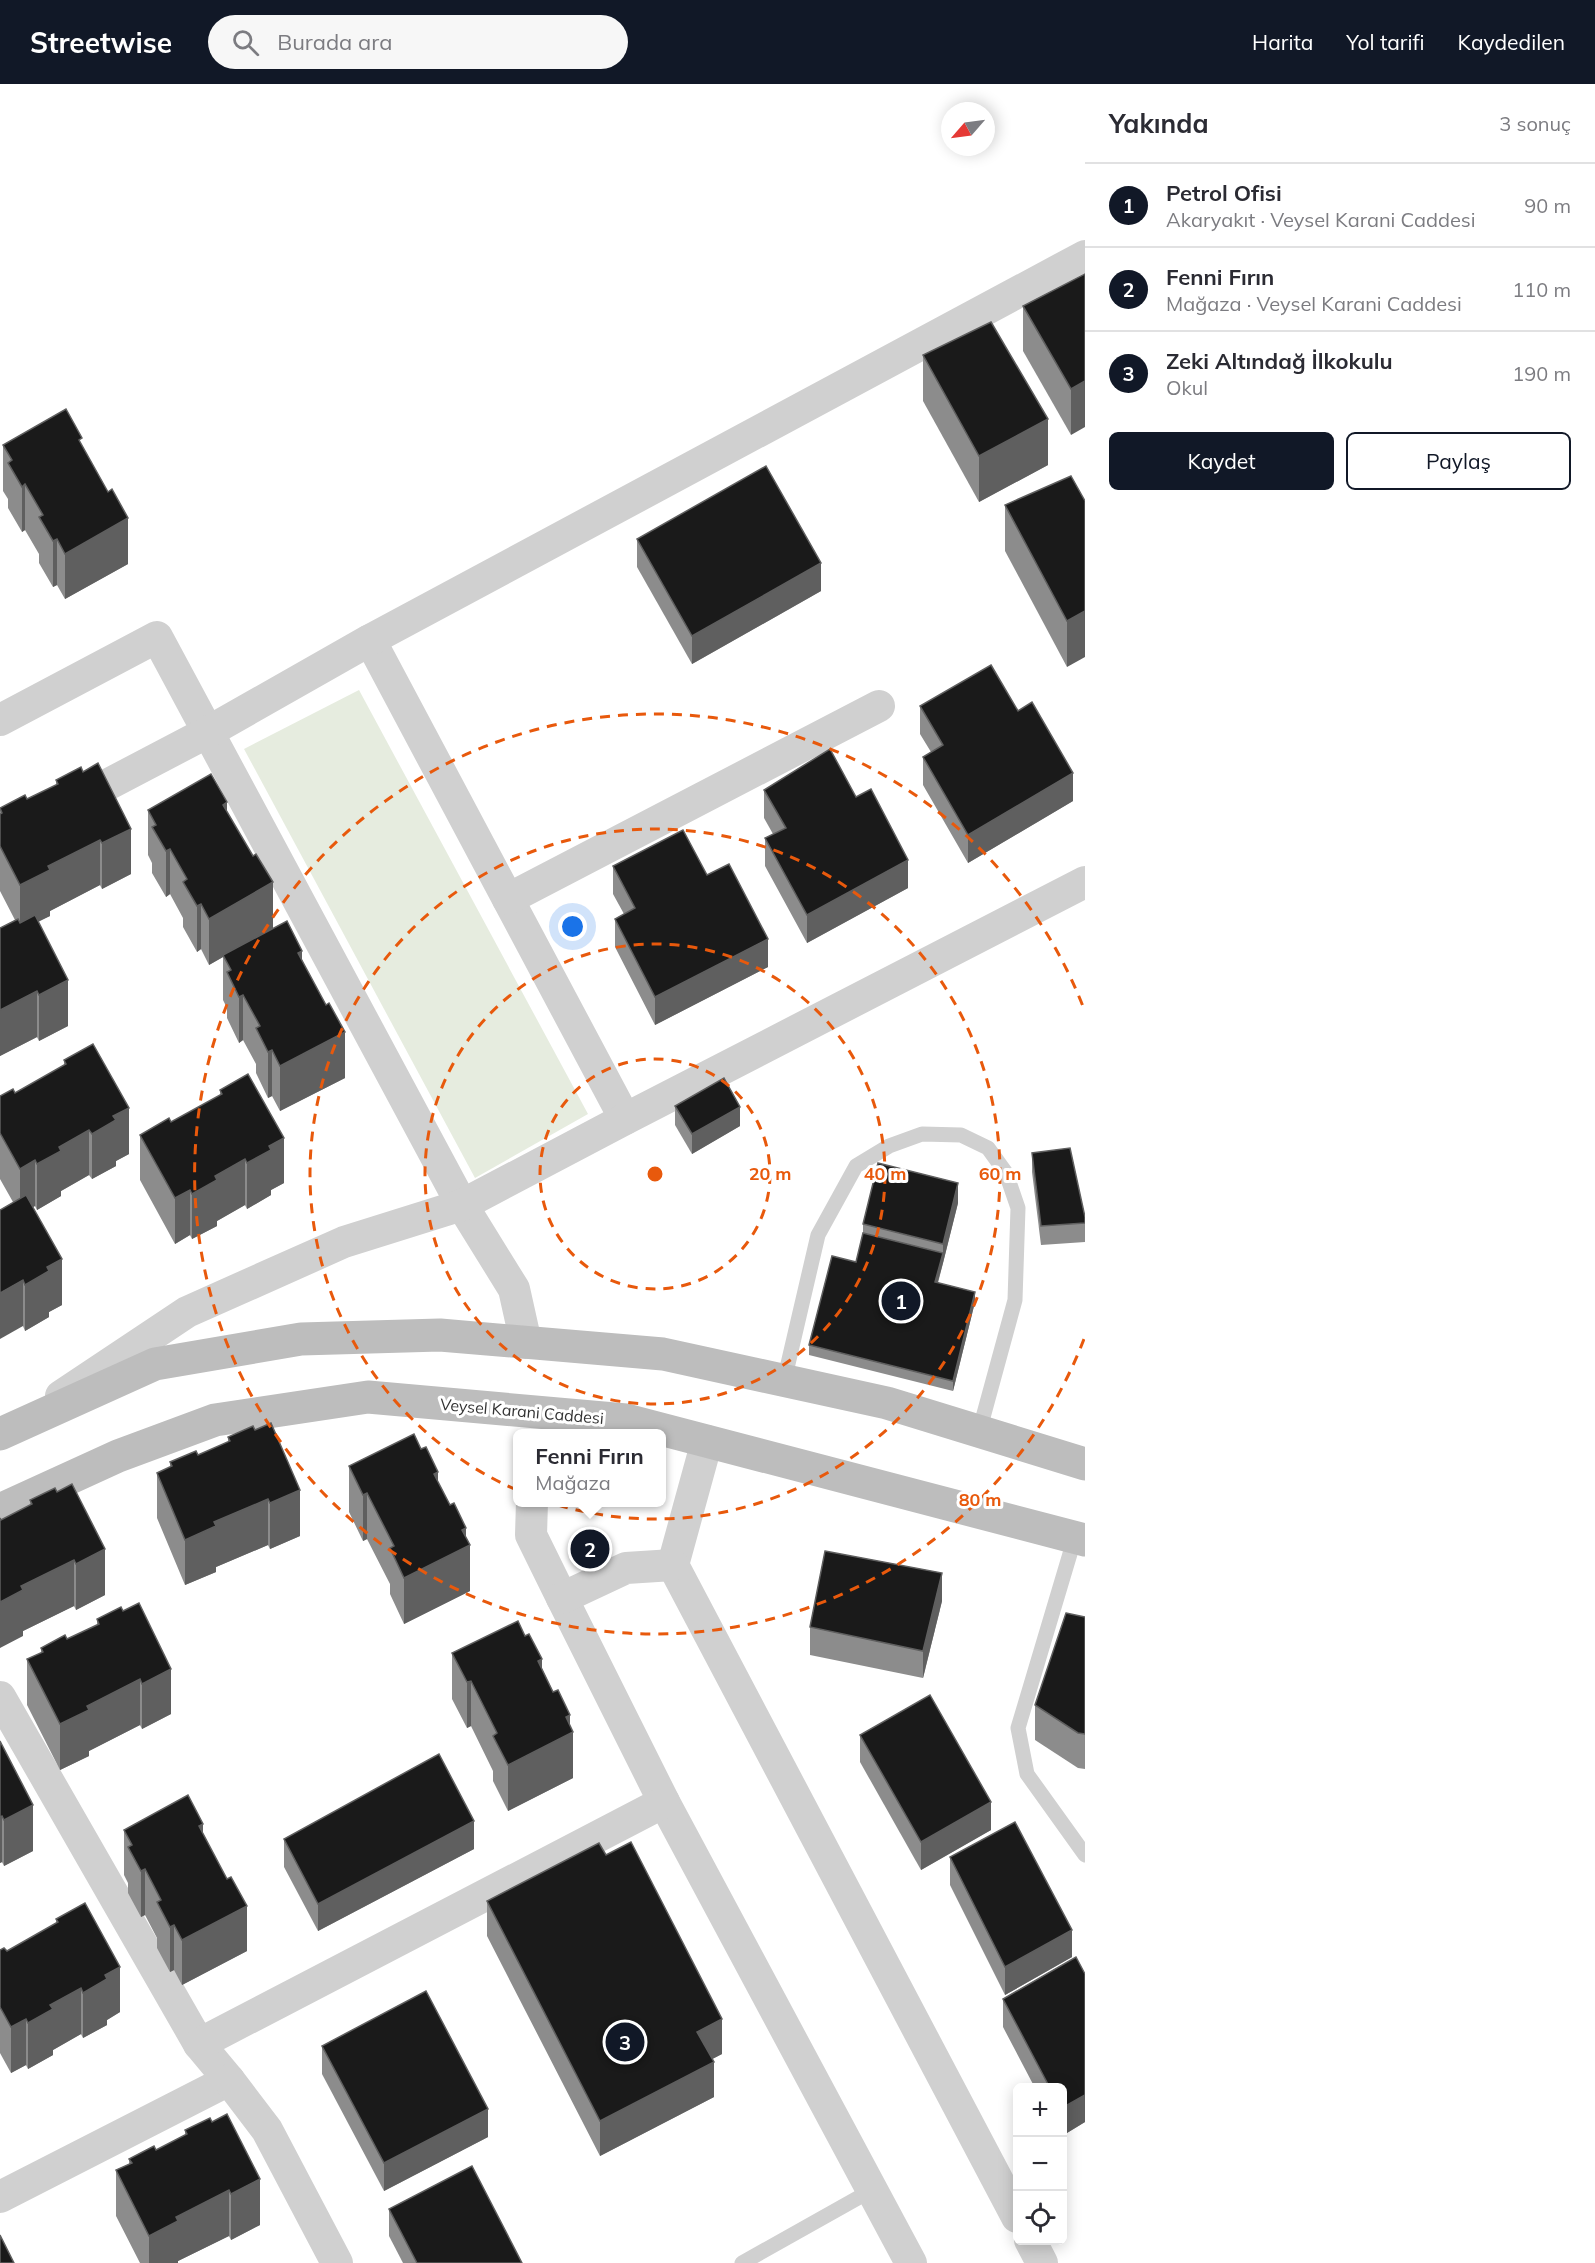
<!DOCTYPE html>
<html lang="tr">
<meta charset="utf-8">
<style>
:root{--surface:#fff;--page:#f7f7f7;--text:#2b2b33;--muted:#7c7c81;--line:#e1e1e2;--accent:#111827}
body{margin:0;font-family:Mulish,sans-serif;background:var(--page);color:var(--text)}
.controls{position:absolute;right:18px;bottom:18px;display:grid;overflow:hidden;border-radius:9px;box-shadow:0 3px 15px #0003}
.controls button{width:54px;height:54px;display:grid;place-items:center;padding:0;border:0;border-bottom:2px solid var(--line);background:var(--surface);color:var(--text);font:30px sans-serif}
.compass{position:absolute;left:941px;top:18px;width:54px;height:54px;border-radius:50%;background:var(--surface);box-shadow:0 3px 15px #0003;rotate:242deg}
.you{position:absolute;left:573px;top:843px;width:21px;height:21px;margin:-15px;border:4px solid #fff;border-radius:50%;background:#1a73e8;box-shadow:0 0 0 9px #1a73e833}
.badge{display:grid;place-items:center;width:39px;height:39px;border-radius:50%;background:var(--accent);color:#fff;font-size:20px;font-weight:700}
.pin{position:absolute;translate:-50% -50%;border:3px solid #fff;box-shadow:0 2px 6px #0006}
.popup{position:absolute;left:513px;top:1345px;width:153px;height:78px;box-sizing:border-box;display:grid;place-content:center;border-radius:9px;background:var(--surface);filter:drop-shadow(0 2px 4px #0005);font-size:20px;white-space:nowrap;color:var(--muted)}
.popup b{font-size:22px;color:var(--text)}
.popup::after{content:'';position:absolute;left:50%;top:100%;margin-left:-12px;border:12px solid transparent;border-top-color:var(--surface)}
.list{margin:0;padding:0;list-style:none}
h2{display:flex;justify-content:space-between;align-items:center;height:78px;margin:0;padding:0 24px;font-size:26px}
h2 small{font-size:20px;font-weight:400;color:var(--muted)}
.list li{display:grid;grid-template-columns:39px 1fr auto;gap:18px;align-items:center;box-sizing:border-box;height:84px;padding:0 24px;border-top:2px solid var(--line)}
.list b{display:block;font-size:22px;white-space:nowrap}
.list p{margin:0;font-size:20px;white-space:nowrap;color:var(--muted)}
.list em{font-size:20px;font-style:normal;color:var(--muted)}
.actions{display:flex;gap:12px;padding:18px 24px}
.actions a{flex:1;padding:14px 0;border:2px solid var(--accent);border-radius:9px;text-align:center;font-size:21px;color:var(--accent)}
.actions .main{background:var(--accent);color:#fff}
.icon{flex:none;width:33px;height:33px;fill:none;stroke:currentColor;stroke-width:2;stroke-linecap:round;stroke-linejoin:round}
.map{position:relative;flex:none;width:1085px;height:2179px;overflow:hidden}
header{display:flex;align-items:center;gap:36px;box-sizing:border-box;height:84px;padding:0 30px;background:var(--accent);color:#fff}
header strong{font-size:28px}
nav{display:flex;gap:33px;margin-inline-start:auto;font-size:21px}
.search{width:420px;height:54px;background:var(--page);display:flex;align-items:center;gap:15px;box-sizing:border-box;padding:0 21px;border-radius:33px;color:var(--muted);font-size:22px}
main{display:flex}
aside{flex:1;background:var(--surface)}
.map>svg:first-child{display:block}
</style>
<header>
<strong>Streetwise</strong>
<div class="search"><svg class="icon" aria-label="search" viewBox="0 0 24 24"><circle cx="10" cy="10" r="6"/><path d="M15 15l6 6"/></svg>Burada ara</div>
<nav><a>Harita</a><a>Yol tarifi</a><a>Kaydedilen</a></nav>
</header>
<main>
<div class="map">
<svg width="1085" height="2179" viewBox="0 0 1085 2179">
<rect width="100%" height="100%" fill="#fff"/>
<path fill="#e6ecdf" d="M359,606L588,1030L475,1094L244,665Z"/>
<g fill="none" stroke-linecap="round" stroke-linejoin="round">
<g stroke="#d0d0d0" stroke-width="15">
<path d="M784,1297L818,1151L856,1082L889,1062L922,1050L961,1051L988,1064L1006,1089L1018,1124L1015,1216L979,1348"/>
<path d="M1075,1453L1018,1644L1027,1690L1085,1771"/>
<path d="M742,2179L872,2106"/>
</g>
<g stroke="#d0d0d0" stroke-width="32">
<path d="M370,556L625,1035"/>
<path d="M0,636L157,553L462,1121L514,1205L526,1259"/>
<path d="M0,757L208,648L370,556L1085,172"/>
<path d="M508,815L879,622"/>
<path d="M61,1312L187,1228L344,1158L462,1121L625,1035L1085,798"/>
<path d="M707,1357L673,1481L1017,2133"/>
<path d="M532,1418L531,1451L562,1514L664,1718L911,2179"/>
<path d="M562,1514L626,1484L673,1481"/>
<path d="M0,1613L199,1960L229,1996L0,2113"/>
<path d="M199,1960L664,1718"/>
<path d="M229,1996L267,2046L337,2179"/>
<path d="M1030,2156L1042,2179"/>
</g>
<g stroke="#bdbdbd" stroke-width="33">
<path d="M0,1350L155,1280L301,1255L440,1251L663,1270L887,1319L1085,1380"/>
<path d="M0,1426L118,1372L215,1336L368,1313L626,1336L1085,1456"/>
</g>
</g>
<g fill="#8c8c8c">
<path d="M1085,190L1071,351L1023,267V222Z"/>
<path d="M923,271L1048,381L979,418L923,317Z"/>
<path d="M3,361L82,362L128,480L65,515L57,501L53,503L39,479V470L25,446L22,448L8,424V415L3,407Z"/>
<path d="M1085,417L1067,583L1005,467V421Z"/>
<path d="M637,455L821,507L692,580L637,483Z"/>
<path d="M920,622L1073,717L968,779L923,701V673L931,668L920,650Z"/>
<path d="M56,696L131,790L102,805L100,801L50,827V832L38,837L68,942L39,957L37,953L0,972V844L15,836L0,807V724L27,715L56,701Z"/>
<path d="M764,706L908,804L807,859L765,782V754L773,750L764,734Z"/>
<path d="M148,726L227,727L273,844L262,850L302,876L345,994L280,1027L272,1012L268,1014L256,989V980L243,956L239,959L227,934V924L223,916V873L209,881L201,865L197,868L183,843V834L170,810L166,813L152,789V779L148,771Z"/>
<path d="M613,782L707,791L768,883L655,941L615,863V835L624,830L613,810Z"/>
<path d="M64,976L129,1070L116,1077V1082L92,1095L89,1091L61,1107V1112L37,1126L35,1122L33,1123L62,1221L49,1228V1233L25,1247L23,1242L13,1118L0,1095V1012L15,1009L64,981Z"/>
<path d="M220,1006L284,1099L271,1106V1111L247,1125L245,1121L217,1137V1142L192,1155L190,1151L175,1160L140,1096V1051L171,1038L220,1011Z"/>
<path d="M675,1022L740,1042L692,1070L675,1041Z"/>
<path d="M1032,1069L1085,1133V1158L1041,1161L1032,1088Z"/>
<path d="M958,1119L938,1199L975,1218L953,1307L809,1271V1261L856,1178L863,1149V1140Z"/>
<path d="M255,1346L300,1452L270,1465L268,1461L216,1483V1488L185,1501L157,1434V1389L170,1383V1378L198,1371L228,1358V1353Z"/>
<path d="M349,1382L438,1399L466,1454L470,1507L404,1540L390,1510V1500L367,1455L363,1457L349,1428Z"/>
<path d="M30,1416L105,1511L76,1526L74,1522L23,1547V1552L1,1436L30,1421Z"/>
<path d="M942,1517L923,1594L810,1571V1543Z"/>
<path d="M1085,1533V1685L1078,1684L1035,1656V1621Z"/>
<path d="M97,1535L171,1630L142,1645L140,1641L89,1667V1672L60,1686L27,1621V1575L41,1569V1564L67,1555L97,1541Z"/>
<path d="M452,1569L542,1585L570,1642L573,1694L508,1727L493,1697V1687L471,1642L467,1644L452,1615Z"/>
<path d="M860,1651L991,1746L921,1786L860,1678Z"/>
<path d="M0,1657L33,1767L4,1782L2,1778L0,1779Z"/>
<path d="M124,1746L203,1750L247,1867L182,1901L174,1886L170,1888L157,1864V1854L145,1831L141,1833L128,1809V1799L124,1791Z"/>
<path d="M284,1755L474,1765L318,1847L284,1783Z"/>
<path d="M606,1771L722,1970L712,1975L714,2013L600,2072L487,1852V1817Z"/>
<path d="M950,1773L1072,1873L1005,1911L950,1801Z"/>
<path d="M56,1835L120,1928L107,1936V1941L83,1954L81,1950L53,1966V1971L28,1985L26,1981L11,1989L0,1969V1866L7,1867L56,1839Z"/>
<path d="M1076,1873L1085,1890V2038L1062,2052V2004H1035L1003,1943V1915Z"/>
<path d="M322,1962L488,2053L384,2107L322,1990Z"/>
<path d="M185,2046L260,2141L231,2156L229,2152L178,2177V2179H140L116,2132V2086L129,2080V2075L156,2066L185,2051Z"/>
<path d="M389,2125L522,2179H403L389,2152Z"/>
</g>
<g fill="#5f5f5f">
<path d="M1085,297V343L1071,351V305Z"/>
<path d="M1048,335V381L979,418V372Z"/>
<path d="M25,400V446L22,448V403Z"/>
<path d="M128,434V480L65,515V470Z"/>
<path d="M57,455V501L53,503V457Z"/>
<path d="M821,479V507L692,580V552Z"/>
<path d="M1085,527V573L1067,583V537Z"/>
<path d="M1073,689V717L968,779V751Z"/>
<path d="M227,718V764L223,721Z"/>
<path d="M131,745V790L102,805V759Z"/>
<path d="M100,756V801L50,827V832L20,847V801L48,782Z"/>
<path d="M170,765V810L166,813V767Z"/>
<path d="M908,776V804L807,859V831Z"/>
<path d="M273,798V844L224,872L223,871V873L209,881V835Z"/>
<path d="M201,820V865L197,868V822Z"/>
<path d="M768,855V883L655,941V913Z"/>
<path d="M302,867V912L298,869Z"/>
<path d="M68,896V942L39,957V911Z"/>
<path d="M37,907V953L0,972V926Z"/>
<path d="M243,911V956L239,959V913Z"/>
<path d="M345,948V994L280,1027V982Z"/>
<path d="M272,966V1012L268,1014V968Z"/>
<path d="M740,1023V1042L692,1070V1050Z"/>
<path d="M129,1024V1070L116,1077V1082L92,1095V1050L113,1032Z"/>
<path d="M89,1046V1091L61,1107V1112L37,1126V1080L59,1063Z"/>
<path d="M284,1054V1099L271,1106V1111L247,1125V1079L269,1062Z"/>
<path d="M245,1075V1121L217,1137V1142L192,1155V1110L215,1092Z"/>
<path d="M35,1076V1122L20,1130V1085Z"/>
<path d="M958,1099V1119L943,1179V1160Z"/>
<path d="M190,1106V1151L175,1160V1114Z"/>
<path d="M943,1169V1179L935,1208V1198Z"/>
<path d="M62,1175V1221L49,1228V1233L25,1247V1201L47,1183Z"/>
<path d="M23,1196V1242L0,1255V1209Z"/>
<path d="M975,1208V1218L953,1307V1297Z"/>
<path d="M438,1388V1433L434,1390Z"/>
<path d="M300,1406V1452L270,1465V1419Z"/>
<path d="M367,1409V1455L363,1457V1411Z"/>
<path d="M268,1415V1461L216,1483V1488L185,1501V1456L214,1438Z"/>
<path d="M466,1444V1463L470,1461V1507L404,1540V1494L462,1446Z"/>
<path d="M105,1465V1511L76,1526V1480Z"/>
<path d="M74,1476V1522L23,1547V1552L0,1564V1518L21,1502Z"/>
<path d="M942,1489V1517L923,1594V1567Z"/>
<path d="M542,1575V1621L538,1577Z"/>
<path d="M171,1585V1630L142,1645V1600Z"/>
<path d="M140,1595V1641L89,1667V1672L60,1686V1640L87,1622Z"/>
<path d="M471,1597V1642L467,1644V1598Z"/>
<path d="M570,1631V1650L573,1648V1694L508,1727V1681L566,1633Z"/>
<path d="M991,1718V1746L921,1786V1758Z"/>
<path d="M33,1721V1767L4,1782V1736Z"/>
<path d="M2,1732V1778L0,1779V1733Z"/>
<path d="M474,1737V1765L318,1847V1820Z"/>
<path d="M203,1740V1786L199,1742Z"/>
<path d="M145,1785V1831L141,1833V1787Z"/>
<path d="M247,1822V1867L182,1901V1856Z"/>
<path d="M174,1841V1886L170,1888V1843Z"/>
<path d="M1072,1846V1873L1005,1911V1883Z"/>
<path d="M120,1883V1928L107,1936V1941L83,1954V1909L105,1891Z"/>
<path d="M81,1904V1950L53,1966V1971L28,1985V1939L50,1921Z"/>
<path d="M26,1935V1981L11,1989V1943Z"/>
<path d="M722,1935V1970L697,1983V1948Z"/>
<path d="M714,1978V2013L600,2072V2037Z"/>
<path d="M1085,2011V2038L1062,2052V2024Z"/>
<path d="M488,2025V2053L384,2107V2079Z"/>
<path d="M260,2095V2141L231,2156V2110Z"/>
<path d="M229,2106V2152L178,2177V2179H149V2152L176,2133Z"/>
</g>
<g fill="#1a1a1a" stroke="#5f5f5f" stroke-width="1.5">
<path d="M1085,190V297L1071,305L1023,222Z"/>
<path d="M991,238L1048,335L979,372L923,271Z"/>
<path d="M66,325L82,354L79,356L108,408L112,405L128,434L65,470L57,455L53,457L39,433L43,431L25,400L22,403L8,379L12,376L3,361Z"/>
<path d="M766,382L821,479L692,552L637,455Z"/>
<path d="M1071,392L1085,417V527L1067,537L1005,421Z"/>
<path d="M991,581L1018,627L1032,618L1073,689L968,751L923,673L943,661L920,622Z"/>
<path d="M830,665L856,713L871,705L908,776L807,831L765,754L786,744L764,706Z"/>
<path d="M98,679L131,745L102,759L100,756L48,782L50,786L20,801L0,762V730L2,729L0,724L25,711L27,715L58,700L56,696L81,683L83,688Z"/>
<path d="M211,690L227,718L223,721L253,772L256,770L273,798L209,835L201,820L197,822L183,798L187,795L170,765L166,767L152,743L156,741L148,726Z"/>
<path d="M683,746L707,791L729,780L768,855L655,913L615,835L635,824L613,782Z"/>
<path d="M35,831L68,896L39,911L37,907L0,926V844L18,835L20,839Z"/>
<path d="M287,837L302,867L298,869L326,921L329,919L345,948L280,982L272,966L268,968L256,944L260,942L243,911L239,913L227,888L231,886L223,871Z"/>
<path d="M93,960L129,1024L113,1032L116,1036L92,1050L89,1046L59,1063L61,1067L37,1080L35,1076L20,1085L0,1049V1012L13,1005L15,1009L66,980L64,976Z"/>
<path d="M248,990L284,1054L269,1062L271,1066L247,1079L245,1075L215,1092L217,1096L192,1110L190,1106L175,1114L140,1051L169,1034L171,1038L222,1010L220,1006Z"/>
<path d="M724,994L740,1023L692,1050L675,1022Z"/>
<path d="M1070,1064L1085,1133V1139L1041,1142L1032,1069Z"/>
<path d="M878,1079L958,1099L943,1160L863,1140Z"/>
<path d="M26,1111L62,1175L47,1183L49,1187L25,1201L23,1196L0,1209V1126Z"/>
<path d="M863,1149L943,1169L935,1198L975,1208L953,1297L809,1261L832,1172L856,1178Z"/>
<path d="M271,1339L300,1406L270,1419L268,1415L214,1438L216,1442L185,1456L157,1389L172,1382L170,1378L196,1367L198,1371L230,1357L228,1353L253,1342L255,1346Z"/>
<path d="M414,1350L421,1365L426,1363L438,1388L434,1390L450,1421L454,1419L466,1444L462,1446L470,1461L404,1494L390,1464L394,1462L367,1409L363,1411L349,1382Z"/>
<path d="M72,1400L105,1465L76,1480L74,1476L21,1502L23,1506L0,1518V1434L1,1436L32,1420L30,1416L55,1404L57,1408Z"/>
<path d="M825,1467L942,1489L923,1567L810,1543Z"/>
<path d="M139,1519L171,1585L142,1600L140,1595L87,1622L89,1626L60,1640L27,1575L43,1568L41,1564L65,1551L67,1555L99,1540L97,1535L121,1523L123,1527Z"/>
<path d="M1066,1529L1085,1533V1650L1078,1649L1035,1621Z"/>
<path d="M518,1537L525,1552L529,1550L542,1575L538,1577L553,1608L558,1606L570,1631L566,1633L573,1648L508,1681L493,1652L497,1649L471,1597L467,1598L452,1569Z"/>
<path d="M930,1611L991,1718L921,1758L860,1651Z"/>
<path d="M0,1657L33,1721L4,1736L2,1732L0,1733Z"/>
<path d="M439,1670L474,1737L318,1820L284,1755Z"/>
<path d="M188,1711L203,1740L199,1742L227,1795L231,1793L247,1822L182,1856L174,1841L170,1843L157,1818L161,1816L145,1785L141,1787L128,1763L132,1761L124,1746Z"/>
<path d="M1015,1738L1072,1846L1005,1883L950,1773Z"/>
<path d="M631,1758L722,1935L697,1948L714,1978L600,2037L487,1817L599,1759L606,1771Z"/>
<path d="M85,1819L120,1883L105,1891L107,1895L83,1909L81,1904L50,1921L53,1925L28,1939L26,1935L11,1943L0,1923V1866L4,1864L7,1867L58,1838L56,1835Z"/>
<path d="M1076,1873L1085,1890V2011L1062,2024V2004H1050L1003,1915Z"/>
<path d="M426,1907L488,2025L384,2079L322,1962Z"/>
<path d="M227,2030L260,2095L231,2110L229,2106L176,2133L178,2137L149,2152L116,2086L132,2079L129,2075L154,2062L156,2066L187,2050L185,2046L210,2034L212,2038Z"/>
<path d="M472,2082L522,2179H417L389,2125Z"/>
<path d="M0,2151L14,2179H0Z"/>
</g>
<g fill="none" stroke="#e8590c" stroke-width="3" stroke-dasharray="10 8">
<circle cx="655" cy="1090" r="115"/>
<circle cx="655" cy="1090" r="230"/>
<circle cx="655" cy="1090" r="345"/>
<path d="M1084 1255A460 460 0 1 1 1084 925"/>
</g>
<g text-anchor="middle" stroke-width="6" stroke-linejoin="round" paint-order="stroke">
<g font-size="16" fill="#333" stroke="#fff">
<text transform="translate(522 1327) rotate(5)" y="6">Veysel Karani Caddesi</text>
</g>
</g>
<circle cx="655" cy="1090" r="9" fill="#e8590c" stroke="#fff" stroke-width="3"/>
<g font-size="18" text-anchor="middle" font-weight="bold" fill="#e8590c" stroke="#fff" stroke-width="6" stroke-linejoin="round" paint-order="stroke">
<text x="770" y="1096">20 m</text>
<text x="885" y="1096">40 m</text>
<text x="1000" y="1096">60 m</text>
<text x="980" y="1422">80 m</text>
</g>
</svg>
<div class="controls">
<button>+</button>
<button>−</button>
<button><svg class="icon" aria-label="locate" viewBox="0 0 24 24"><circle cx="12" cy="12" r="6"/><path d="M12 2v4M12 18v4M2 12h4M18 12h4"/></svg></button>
</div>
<svg class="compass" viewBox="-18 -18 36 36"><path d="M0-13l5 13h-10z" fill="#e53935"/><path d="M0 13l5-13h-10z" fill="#7c7c81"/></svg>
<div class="you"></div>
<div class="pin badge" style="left:901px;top:1217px">1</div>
<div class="pin badge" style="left:590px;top:1465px">2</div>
<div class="popup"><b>Fenni Fırın</b>Mağaza</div>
<div class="pin badge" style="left:625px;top:1958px">3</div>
</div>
<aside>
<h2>Yakında<small>3 sonuç</small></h2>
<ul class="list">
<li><span class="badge">1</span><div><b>Petrol Ofisi</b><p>Akaryakıt · Veysel Karani Caddesi</p></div><em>90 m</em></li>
<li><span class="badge">2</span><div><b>Fenni Fırın</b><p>Mağaza · Veysel Karani Caddesi</p></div><em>110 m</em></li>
<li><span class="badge">3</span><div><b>Zeki Altındağ İlkokulu</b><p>Okul</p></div><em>190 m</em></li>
</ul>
<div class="actions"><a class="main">Kaydet</a><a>Paylaş</a></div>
</aside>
</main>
